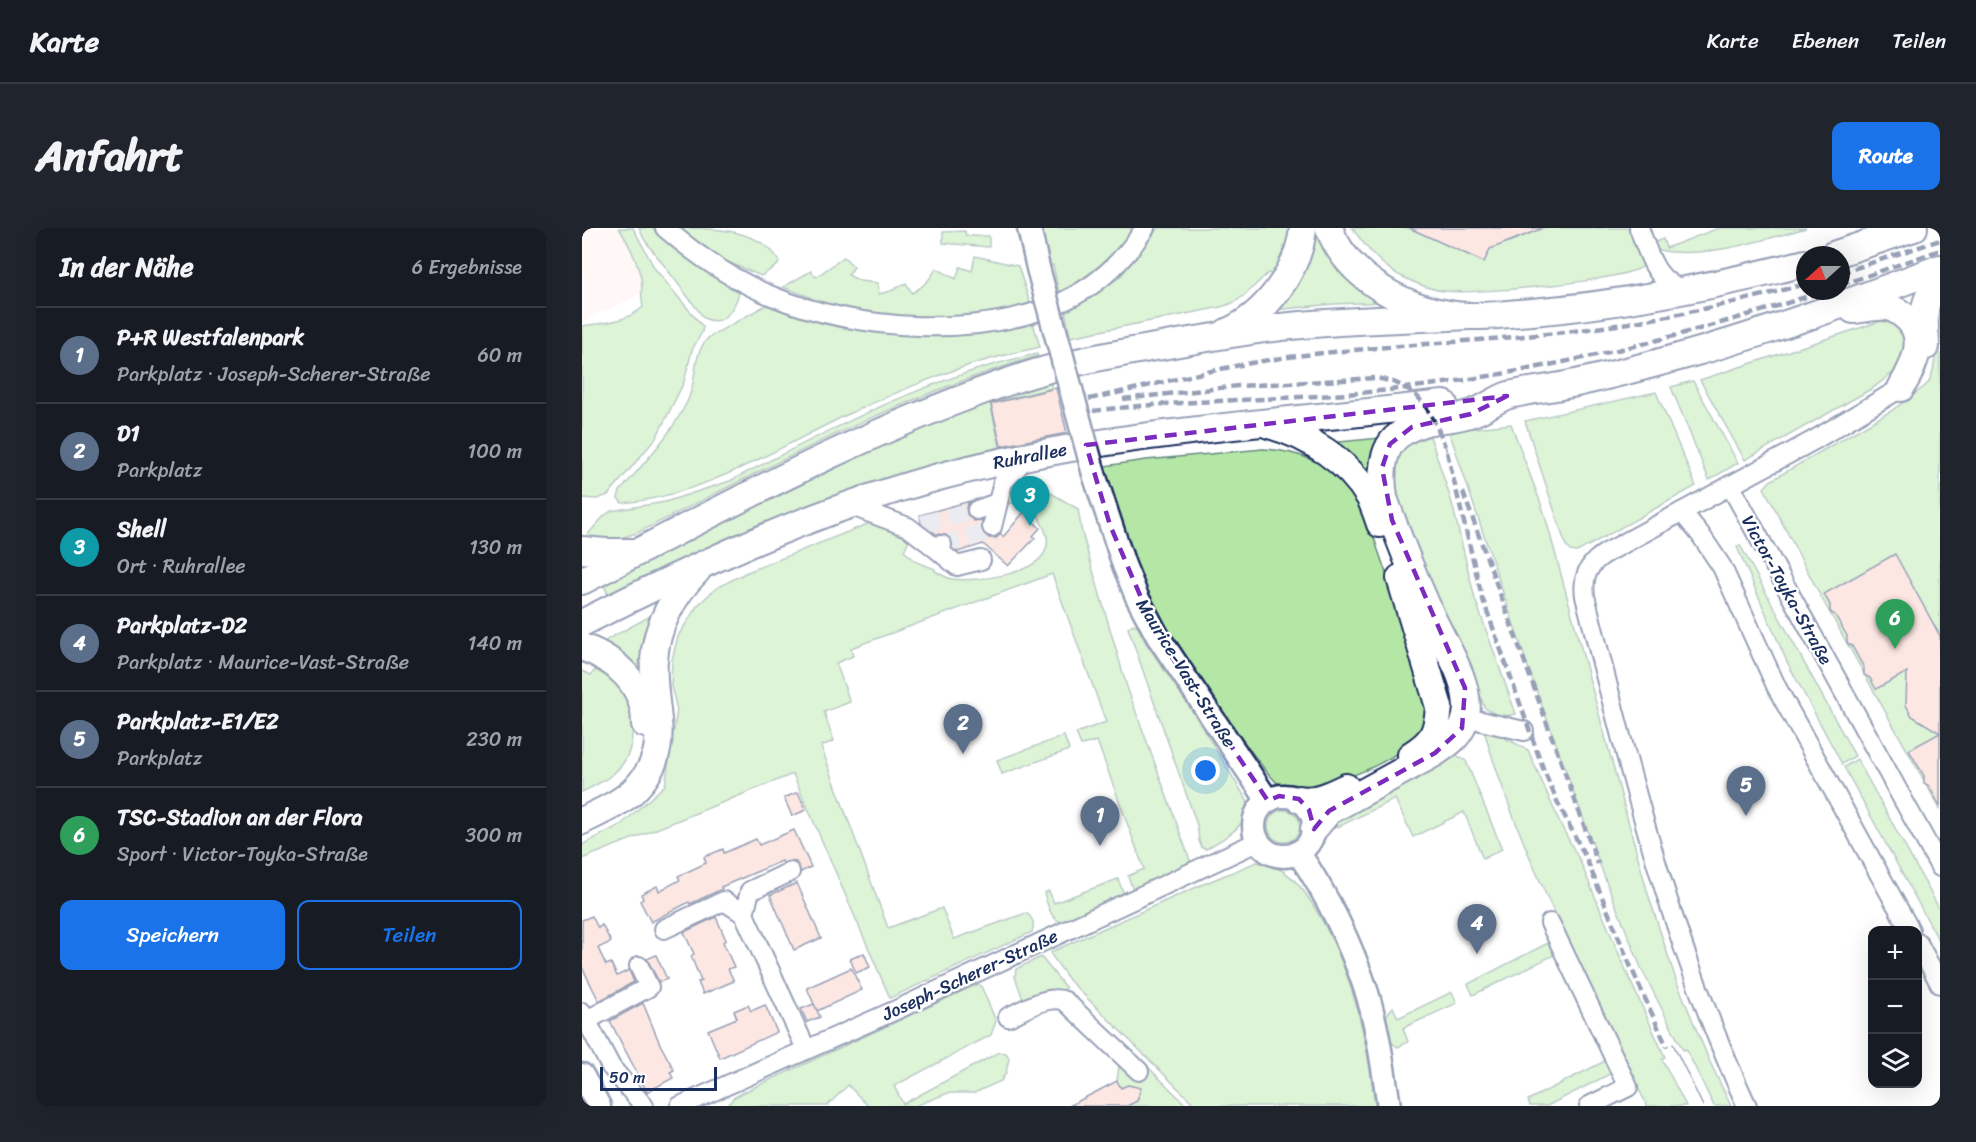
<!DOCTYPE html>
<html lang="de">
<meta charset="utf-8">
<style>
:root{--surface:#171b24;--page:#20242c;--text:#f1f3f6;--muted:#9ea1a6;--line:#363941;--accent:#1a73e8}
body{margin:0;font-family:Sriracha,sans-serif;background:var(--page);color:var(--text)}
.controls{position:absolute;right:18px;bottom:18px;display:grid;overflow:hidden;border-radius:12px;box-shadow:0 6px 24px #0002}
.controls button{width:54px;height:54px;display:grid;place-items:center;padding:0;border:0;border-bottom:2px solid var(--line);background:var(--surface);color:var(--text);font:30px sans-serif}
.compass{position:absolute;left:1214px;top:18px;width:54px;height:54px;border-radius:50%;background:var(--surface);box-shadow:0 6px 24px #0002;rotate:249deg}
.scale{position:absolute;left:18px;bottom:15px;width:117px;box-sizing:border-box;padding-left:6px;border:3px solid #1b2f5e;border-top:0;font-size:16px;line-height:21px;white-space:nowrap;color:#1b2f5e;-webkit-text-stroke:4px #fff;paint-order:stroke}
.you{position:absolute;left:624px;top:543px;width:21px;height:21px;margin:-15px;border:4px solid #fff;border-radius:50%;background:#1a73e8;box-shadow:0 0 0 9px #1a73e833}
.badge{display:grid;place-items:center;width:39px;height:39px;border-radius:50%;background:var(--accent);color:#fff;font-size:20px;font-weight:700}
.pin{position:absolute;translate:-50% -50px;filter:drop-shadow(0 2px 3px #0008)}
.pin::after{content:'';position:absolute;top:32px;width:21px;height:18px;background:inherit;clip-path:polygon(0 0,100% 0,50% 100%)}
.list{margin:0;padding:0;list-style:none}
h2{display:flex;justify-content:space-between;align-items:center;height:78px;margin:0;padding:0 24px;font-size:26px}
h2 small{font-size:20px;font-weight:400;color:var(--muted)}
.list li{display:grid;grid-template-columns:39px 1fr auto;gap:18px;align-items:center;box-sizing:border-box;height:96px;padding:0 24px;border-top:2px solid var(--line)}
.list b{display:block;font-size:22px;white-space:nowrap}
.list p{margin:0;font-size:20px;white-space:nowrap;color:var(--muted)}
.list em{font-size:20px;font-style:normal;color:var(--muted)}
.actions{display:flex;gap:12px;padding:18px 24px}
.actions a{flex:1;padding:14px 0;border:2px solid var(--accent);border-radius:12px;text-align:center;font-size:21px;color:var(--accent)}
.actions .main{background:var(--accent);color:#fff}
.icon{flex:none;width:33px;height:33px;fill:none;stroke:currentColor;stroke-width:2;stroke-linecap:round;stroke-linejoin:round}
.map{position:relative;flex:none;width:1358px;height:878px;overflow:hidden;border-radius:12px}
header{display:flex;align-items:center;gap:36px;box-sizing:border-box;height:84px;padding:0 30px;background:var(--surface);border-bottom:2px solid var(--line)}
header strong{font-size:28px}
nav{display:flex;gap:33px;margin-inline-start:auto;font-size:21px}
.intro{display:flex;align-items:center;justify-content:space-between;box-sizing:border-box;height:144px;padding:0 36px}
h1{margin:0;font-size:42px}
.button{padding:15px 27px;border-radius:12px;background:var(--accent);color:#fff;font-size:21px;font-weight:700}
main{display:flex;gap:36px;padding:0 36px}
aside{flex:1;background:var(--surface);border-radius:12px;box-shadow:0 6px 24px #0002}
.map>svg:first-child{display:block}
</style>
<header>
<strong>Karte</strong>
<nav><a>Karte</a><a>Ebenen</a><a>Teilen</a></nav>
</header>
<div class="intro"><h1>Anfahrt</h1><a class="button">Route</a></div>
<main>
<aside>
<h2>In der Nähe<small>6 Ergebnisse</small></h2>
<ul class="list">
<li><span class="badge" style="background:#5c6f8a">1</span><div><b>P+R Westfalenpark</b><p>Parkplatz · Joseph-Scherer-Straße</p></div><em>60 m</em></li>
<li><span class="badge" style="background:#5c6f8a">2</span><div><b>D1</b><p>Parkplatz</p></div><em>100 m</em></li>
<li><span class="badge" style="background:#0f9aa8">3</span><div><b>Shell</b><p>Ort · Ruhrallee</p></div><em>130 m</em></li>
<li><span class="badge" style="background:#5c6f8a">4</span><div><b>Parkplatz-D2</b><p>Parkplatz · Maurice-Vast-Straße</p></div><em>140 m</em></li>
<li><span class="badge" style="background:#5c6f8a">5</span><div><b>Parkplatz-E1/E2</b><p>Parkplatz</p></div><em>230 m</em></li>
<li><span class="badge" style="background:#2e9e5b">6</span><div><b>TSC-Stadion an der Flora</b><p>Sport · Victor-Toyka-Straße</p></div><em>300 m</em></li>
</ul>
<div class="actions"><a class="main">Speichern</a><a>Teilen</a></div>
</aside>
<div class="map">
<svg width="1358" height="878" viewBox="0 0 1358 878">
<rect width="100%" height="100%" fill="#fff"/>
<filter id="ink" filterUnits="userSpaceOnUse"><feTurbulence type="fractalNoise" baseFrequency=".0167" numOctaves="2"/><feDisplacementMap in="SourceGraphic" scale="12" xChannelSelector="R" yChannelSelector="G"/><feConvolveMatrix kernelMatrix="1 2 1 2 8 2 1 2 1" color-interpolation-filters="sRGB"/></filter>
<g filter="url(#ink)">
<path fill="#feefed" d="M0,0H47L77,57L0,94Z"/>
<g fill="#b4e6a6" stroke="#688a82" stroke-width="1.5">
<path d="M37,0H51L73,41L121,99L120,104L110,122L102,154L74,210L26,267L15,271L0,270V98C20,95 45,94 61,79C58,68 61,60 59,50C55,33 46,14 37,0Z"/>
<path d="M57,0H70L117,39L157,65C152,81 141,100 122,90L62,11Z"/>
<path d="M95,0C129,0 177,0 197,32L196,37L179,48L141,32Z"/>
<path d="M463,0H552C528,32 510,45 477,66L471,37H468L461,4Z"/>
<path d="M576,0H715L694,47L686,45L663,67L651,75L639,79L488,109L483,82L509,69L538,49Z"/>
<path d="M732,0H741L803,74L752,76L691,82Z"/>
<path d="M770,0H837L908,21L947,6L946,0H1049L1063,37C1046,53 890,67 863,63C850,62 835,56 823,50C801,41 784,19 770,0Z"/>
<path d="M1065,0H1068L1073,14L1081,11L1084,20L1137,0H1224C1182,12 1115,33 1073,21Z"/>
<path d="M383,3L384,8H407V19L361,15V4Z"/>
<path d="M393,28L436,38L449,78C402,87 355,93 307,89C280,86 252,79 226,71L228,69L201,59L229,43L234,49L262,29L272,39L266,47L278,53L296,55L297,66L309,63L324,55L330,65C341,59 349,52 354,40L374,51L378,39L390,43Z"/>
<path d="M184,77L253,96L450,91L458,119C440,123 422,127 405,132C361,144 318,163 277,181C201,216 125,268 40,275L36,270L38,263C62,235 88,208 105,174C116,153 109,127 127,109Z"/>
<path d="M1299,93L1312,96L1318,101L1324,110L1325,119L1318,139L1291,160L1163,232L1118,152Z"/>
<path d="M1358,100V581L1239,369L1182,260L1188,253L1309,183L1342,159L1347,154L1351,143Z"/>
<path d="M455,126L456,128C311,170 188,239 55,305L25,314L0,313L21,289L29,283L83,274L148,253C246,203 347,148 455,126Z"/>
<path d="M468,153L470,160L408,175L419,223L27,369L21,355L198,262L370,185Z"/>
<path d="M1111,153L1156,235L1127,252L1089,159Z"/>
<path d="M1074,164L1114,258L995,324L988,323L984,318L943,193Z"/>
<path d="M929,196L962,284L1066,666L1094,752L1127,832L1149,878H1132L1104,821L1101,822L1060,742L1024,653L949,448L867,203Z"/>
<path d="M848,208L870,275L893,371L934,486C921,489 914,488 903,480C883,436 799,270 815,230C820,216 835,213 848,208Z"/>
<path d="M798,210L789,252L746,215Z"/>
<path d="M681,221C719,223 749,236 773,266C782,279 791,306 796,322C814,372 828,424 847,475C845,486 844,496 837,505C814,536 758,552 723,565L694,554L684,543L655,505L583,396L569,370L546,321L522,238L564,232Z"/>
<path d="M445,251L496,281L500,305L545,459L609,635L552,665L546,648L562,641L515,513L499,517L494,505L524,494L470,346L269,420L271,428L254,435L268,474L242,484L252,513L239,518L306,700L360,680L372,711L444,685C451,690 453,695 450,704L308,770L211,546L0,631V617L40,596L83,557L95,482L89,458L90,432L96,408L115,378L133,361L163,345L288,295L310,299L328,310L322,323L335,334L353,341V343C358,346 365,350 370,351C393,354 456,347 464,321C470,304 454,294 455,277L440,265L432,275L426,276L422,270C424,258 434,254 445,251Z"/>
<path d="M1158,317L1273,528L1260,536L1205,434L1155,319Z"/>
<path d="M74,385L59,446L19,417L26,411Z"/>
<path d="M551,396L555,398L564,415L608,479L666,574C666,599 644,609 624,621L620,620L617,613L615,597L546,400Z"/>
<path d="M13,442C18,445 24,447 29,451C52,469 58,515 39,538C29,550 14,557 0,564V443L9,447Z"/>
<path d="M908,502L946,522L979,597L998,633L1048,752L1083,829L1080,831L1104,878H1065C1007,756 942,636 903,506L905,503Z"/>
<path d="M482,508L487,522L420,546L415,532Z"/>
<path d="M874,527L884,533L920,621L901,631L882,584L831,609L813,571L756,599L754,594L799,566Z"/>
<path d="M1275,531L1358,682V715L1262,539Z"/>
<circle cx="702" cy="598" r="16"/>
<path d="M675,634C682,636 690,638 697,641C712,648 723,664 731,677C769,737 785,808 793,878H614L506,771L488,753L470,728L469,724L619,657Z"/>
<path d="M536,651L543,669L481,695C468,691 466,678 462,665L467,663L472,675Z"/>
<path d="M968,714L974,726L891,767L886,756Z"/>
<path d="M459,729L484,760L480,763C466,761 456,767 444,773L441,771L433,749L434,741Z"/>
<path d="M396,756L399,758L414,793L409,807L312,858L321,876L410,828L418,824L424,825L427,830L424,845L419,853L392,865H366L333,878H286L266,857L245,878H145L151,870L162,864Z"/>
<path d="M870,764L875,775L821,800L826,814L816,819C799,810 798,792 811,779L816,790Z"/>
<path d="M1025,832L1032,844L965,878H948L946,872Z"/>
<path d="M537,837L551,851L565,838L605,878H548V876L555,873L558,863L556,860L546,857L539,860L535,853Z"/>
</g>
<g fill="#facac2" stroke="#1b2f5e" stroke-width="1.5">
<path d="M827,0H959V1L908,21L902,34Z"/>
<path d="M474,160L485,205L419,218L409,176Z"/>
<path d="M388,273L384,279L385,286L392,293L400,292L399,303L407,310H414L419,306L421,309L442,284L458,300L451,308L453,310L426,338L401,316L376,324L371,320L369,311L365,307L354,306L339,295L338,287Z"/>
<path d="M1313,326L1358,408V578L1347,558L1342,555V548L1327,522L1358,505L1330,488L1324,477L1325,444L1294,461L1288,450L1282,447V440L1270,418L1265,415V408L1253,387L1248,384V377L1242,366Z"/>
<path d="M216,564L224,582L210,588L202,570Z"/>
<path d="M212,602L229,639L219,644L214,634L208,633L201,635L200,633L139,659L140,661L108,676L107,674L69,694L58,673L61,671L59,666L75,658L77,663L98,652L96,648L124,635L122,629L141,621L142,625L174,611L177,617Z"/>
<path d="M215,655L239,710L212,722L188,667Z"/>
<path d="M10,688L16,700L20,697L29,714L16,720L24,737L29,735L35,748L47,742L52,754L17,773L0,739V692Z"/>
<path d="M134,689L144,712L141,714L152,739L146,741L152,753L121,766L116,754L119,753L109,728L112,726L102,704Z"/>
<path d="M282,725L288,739L274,745L268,731Z"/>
<path d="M74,727L85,751L77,754L65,731Z"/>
<path d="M269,740L280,762L235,783L225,760Z"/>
<path d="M61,775L78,816L92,842L88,844L91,850L65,864L28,793Z"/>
<path d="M232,776L238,789L225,794L219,781Z"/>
<path d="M166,777L169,783L183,777L195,804L138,830L126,802L155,790L152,783Z"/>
<path d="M535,853L539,860L546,857L559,860L555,873L545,878H487Z"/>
</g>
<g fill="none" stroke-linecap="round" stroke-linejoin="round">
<g stroke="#d1d5df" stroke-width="18" stroke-dasharray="18 9" stroke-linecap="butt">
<path d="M340,296L395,282"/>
<path d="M360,317L405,304L410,299"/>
</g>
<g stroke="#1b2f5e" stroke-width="22">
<g id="minor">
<path d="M83,0C115,28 151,52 190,68C274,103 401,112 484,72C518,56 543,31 563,0"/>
<path d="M1057,0C1066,24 1074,58 1104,61"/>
<path d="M1148,257L1358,639"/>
<path d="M267,277L326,299L351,318L360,317"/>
<path d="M395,282L415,275"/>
<path d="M1100,284L1118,306L1140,339L1195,460L1328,702"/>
<path d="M410,299L421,254L446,228"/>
<path d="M351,318L375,338L399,332"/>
<path d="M899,493L942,503"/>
<path d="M162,686L224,821"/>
<path d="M162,686L168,663L208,644"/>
<path d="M968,695L1046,859L1007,878"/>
<path d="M82,701L142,673L162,686"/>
<path d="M1336,715L1358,756"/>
<path d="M0,784L29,839L62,878"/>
<path d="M426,789C442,782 466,766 483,773L557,843"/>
<path d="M5,792L67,759L57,738"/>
<path d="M98,878L314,782L677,613"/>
<path d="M1165,878C1089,715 1047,542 1003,368C1000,348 1007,335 1024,325L1234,211L1319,160"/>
</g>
</g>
<g stroke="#1b2f5e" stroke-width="27">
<g id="major">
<path d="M447,0L456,40"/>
<path d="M512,246L542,337L555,369L575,407L686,573"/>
<circle cx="702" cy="598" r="30"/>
<path d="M716,624C745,667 769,716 785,765C796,801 801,840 807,878"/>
<path d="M0,847L17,878"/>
</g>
</g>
<g stroke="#1b2f5e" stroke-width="30">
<g id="highway">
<path d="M747,0C767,54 831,85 886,88C907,89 929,85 950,84C1042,76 1133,58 1223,35"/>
<path d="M1251,27L1332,0"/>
<path d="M1271,82C1282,81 1293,78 1304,79C1311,80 1316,83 1321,87C1348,106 1332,138 1319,160"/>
<path d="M645,104C684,87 717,42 721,0"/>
<path d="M1344,118C1344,97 1336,71 1358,56"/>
<path d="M687,197C727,208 766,233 788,270C792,278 795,287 798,296"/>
<path d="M0,322L24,324H53"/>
<path d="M818,350L857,479C855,505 851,513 829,527"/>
<path d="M0,353C143,279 286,200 440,149C483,135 528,127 573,119C615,112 657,104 699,99C761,92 824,91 887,88"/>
<path d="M0,395C116,336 234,282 360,248C524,204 694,195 862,176"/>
<path d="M0,419C34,431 63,457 63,496"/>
<path d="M717,571C735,574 747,567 764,559"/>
<path d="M0,593C18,584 37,576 51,563C95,521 68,481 72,432C74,398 92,366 115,343"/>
<path d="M732,601L747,583L853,525C868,515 880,507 884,488C890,455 861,415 848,385C831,347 816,309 802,270C799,249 798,221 817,207C844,187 864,195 890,185C903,181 914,171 927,167C949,162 972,160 994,155C1031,147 1068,137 1104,127C1190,103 1274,72 1358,40"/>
</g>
</g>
<use href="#minor" stroke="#fff" stroke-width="18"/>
<use href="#major" stroke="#fff" stroke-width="22"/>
<use href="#highway" stroke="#fff" stroke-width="26"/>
<g stroke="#1b2f5e" stroke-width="1.5">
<path d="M863,218L865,224"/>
<path d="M1091,816L1121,878"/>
</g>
<g stroke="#1b2f5e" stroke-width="4.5" stroke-dasharray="9 4.5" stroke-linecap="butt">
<path d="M1259,45L1358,12"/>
<path d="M1259,57L1358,22"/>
<path d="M507,171C574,157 639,138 707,129C802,117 897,114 992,103C1070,93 1148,77 1223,56"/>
<path d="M541,171L656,158L794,150C837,157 848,181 863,218"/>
<path d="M511,183C603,171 695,173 787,164C942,149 1094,112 1242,63"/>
<path d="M865,224L900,369L961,540L975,573L1004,630L1048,737L1085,819"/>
<path d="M881,264L1016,636"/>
</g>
<g stroke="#1b2f5e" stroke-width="27" stroke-linecap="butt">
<path id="major-bridge" d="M456,40L512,246"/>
</g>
<use href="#major-bridge" stroke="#fff" stroke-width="22"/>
</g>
</g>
<path d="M0 0H1358V878H0ZM925,168L889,186L830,199L808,216L800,240L810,292L883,460L880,500L853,525L747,583L732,601L727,582L717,571L697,568L686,573L575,407L528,297L504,217Z" fill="#fff" fill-opacity=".55" fill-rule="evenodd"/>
<path fill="none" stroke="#7b2cbf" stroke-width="4.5" stroke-dasharray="12 8" stroke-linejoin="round" d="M925,168L889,186L830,199L808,216L800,240L810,292L883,460L880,500L853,525L747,583L732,601L727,582L717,571L697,568L686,573L575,407L528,297L504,217Z"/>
<g text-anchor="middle" stroke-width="5" stroke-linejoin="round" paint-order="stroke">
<g font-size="18" fill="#1b2f5e" stroke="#fff">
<text transform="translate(448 228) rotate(-11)" y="6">Ruhrallee</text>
<text transform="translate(1205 362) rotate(61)" y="6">Victor-Toyka-Straße</text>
<text transform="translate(604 445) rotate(58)" y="6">Maurice-Vast-Straße</text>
<text transform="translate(388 747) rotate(-25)" y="6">Joseph-Scherer-Straße</text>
</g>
</g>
</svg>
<div class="controls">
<button>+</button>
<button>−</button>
<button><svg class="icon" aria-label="layers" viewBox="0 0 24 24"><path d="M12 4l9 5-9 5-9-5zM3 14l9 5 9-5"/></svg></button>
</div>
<svg class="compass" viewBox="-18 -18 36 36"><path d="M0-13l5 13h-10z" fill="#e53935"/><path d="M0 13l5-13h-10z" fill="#9ea1a6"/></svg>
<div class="scale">50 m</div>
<div class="you"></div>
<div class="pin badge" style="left:518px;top:618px;background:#5c6f8a">1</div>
<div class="pin badge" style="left:381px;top:526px;background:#5c6f8a">2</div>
<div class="pin badge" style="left:448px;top:298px;background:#0f9aa8">3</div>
<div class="pin badge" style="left:895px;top:726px;background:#5c6f8a">4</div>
<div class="pin badge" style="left:1164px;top:588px;background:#5c6f8a">5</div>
<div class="pin badge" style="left:1313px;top:421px;background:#2e9e5b">6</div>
</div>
</main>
